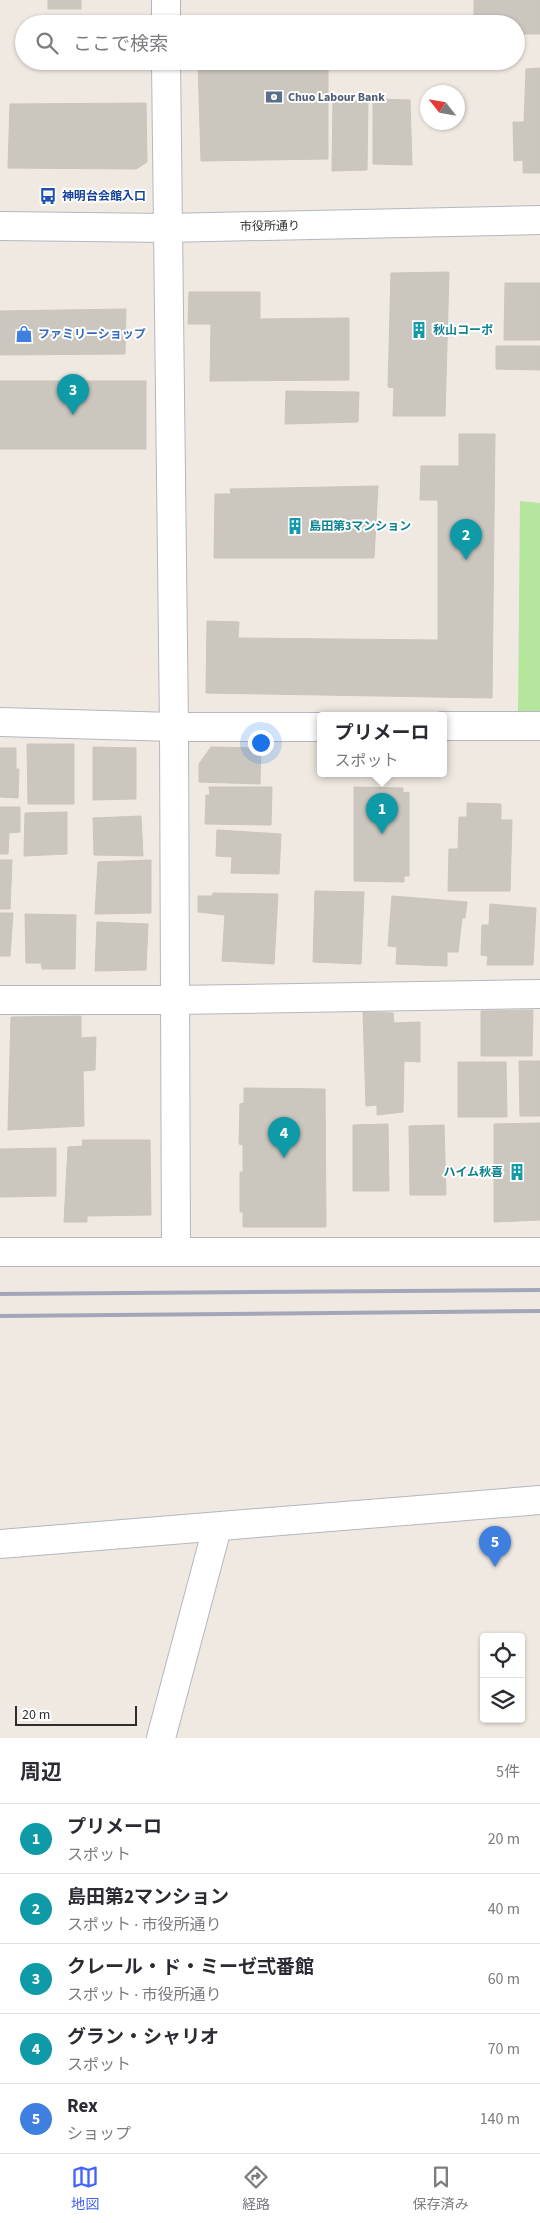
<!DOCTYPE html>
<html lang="ja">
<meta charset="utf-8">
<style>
:root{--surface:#fff;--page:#f2f2f3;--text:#2b2b33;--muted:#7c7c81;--line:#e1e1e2;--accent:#4264fb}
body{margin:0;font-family:"Source Sans 3","Noto Sans JP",sans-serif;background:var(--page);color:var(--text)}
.controls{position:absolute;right:15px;bottom:15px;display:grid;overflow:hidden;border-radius:5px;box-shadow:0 1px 4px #0004}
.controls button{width:45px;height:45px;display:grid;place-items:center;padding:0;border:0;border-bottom:1px solid var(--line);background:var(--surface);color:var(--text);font:25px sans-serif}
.compass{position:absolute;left:420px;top:85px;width:45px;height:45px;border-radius:50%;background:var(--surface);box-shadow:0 1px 4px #0004;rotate:301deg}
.scale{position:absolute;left:15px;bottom:12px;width:122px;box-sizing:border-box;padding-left:5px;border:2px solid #2e2e2e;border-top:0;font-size:14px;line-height:18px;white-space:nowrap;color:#2e2e2e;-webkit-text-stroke:4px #fff;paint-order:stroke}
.you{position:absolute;left:260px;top:742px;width:18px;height:18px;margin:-12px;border:4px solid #fff;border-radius:50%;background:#1a73e8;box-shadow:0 0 0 8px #1a73e833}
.badge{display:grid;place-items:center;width:32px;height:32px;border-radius:50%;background:var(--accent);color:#fff;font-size:16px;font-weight:700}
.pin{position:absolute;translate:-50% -41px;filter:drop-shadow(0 1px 2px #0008)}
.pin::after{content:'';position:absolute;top:26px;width:18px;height:15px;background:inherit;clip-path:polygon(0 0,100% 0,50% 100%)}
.popup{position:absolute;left:317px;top:712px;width:130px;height:65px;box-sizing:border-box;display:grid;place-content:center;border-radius:5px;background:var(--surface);filter:drop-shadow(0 1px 4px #0005);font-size:16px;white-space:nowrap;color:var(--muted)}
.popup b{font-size:19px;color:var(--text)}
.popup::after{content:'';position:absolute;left:50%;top:100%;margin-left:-10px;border:10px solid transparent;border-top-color:var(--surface)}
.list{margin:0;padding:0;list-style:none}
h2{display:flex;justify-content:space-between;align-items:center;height:65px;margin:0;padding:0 20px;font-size:21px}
h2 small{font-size:16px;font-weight:400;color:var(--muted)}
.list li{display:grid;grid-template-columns:32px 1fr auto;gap:15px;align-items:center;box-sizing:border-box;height:70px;padding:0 20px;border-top:1px solid var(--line)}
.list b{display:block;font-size:19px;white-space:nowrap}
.list p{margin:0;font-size:16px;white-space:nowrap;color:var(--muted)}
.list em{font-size:16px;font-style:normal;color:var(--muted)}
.icon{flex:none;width:28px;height:28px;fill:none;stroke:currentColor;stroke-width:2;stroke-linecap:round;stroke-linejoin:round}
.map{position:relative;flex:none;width:540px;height:1738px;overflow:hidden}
.search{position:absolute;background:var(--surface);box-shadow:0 1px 4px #0004;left:15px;right:15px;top:15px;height:55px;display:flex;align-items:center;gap:12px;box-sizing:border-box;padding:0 18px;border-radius:28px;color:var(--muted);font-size:19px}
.sheet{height:415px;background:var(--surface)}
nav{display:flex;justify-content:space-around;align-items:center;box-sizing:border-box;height:70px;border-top:1px solid var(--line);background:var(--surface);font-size:14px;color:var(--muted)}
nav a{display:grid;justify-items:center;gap:2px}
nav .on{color:var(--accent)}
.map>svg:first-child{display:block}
</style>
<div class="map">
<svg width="540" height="1738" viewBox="0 0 540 1738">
<rect width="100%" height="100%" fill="#efe9e1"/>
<path fill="#b6e59e" d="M520,501L540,503V712H518Z"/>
<g fill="#cbc7bf" stroke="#cbc5ba">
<rect x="48" y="0" width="33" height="9"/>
<path d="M474,0H540V34H516V24H474Z"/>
<path d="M198,61H328V159L201,161Z"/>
<path d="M540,68V173H523V160L514,161L513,122H524L526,69Z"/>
<path d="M373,99L410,100L412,165L373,164Z"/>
<path d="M333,101H368L367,170L332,171Z"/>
<path d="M146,103L147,162L136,169L8,168L10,104Z"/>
<path d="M449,272L445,416H393L394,388L388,387L391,273Z"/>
<path d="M505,283H540V340H504Z"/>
<path d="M189,292H260V319L349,318V380L210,381L211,324H188Z"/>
<path d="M126,309L125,354L0,355V311Z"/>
<path d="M496,346H540V370L496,369Z"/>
<rect x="0" y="381" width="146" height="68"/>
<path d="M286,391L359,392L358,422L285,424Z"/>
<path d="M459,434H495L492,698L206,693L207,621L239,622L238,638L438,640V500H420L421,466H459Z"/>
<path d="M378,486L374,558H214L215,494H231L230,489Z"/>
<path d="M27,744H74V804H28Z"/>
<path d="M93,747L136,748V799L93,800Z"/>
<path d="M211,747L261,748L260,784L199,782V764Z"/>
<path d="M0,748H16V769H19L18,798L0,797Z"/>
<path d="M209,787H272L271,825L205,824L206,795H210Z"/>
<path d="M354,787L403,788V793L409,792V876H404V882L354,881Z"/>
<path d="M467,803L501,804V820H512L510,891H448L449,849H458L459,817H467Z"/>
<path d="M0,807H20V832L9,833L8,854H0Z"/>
<path d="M67,812V854L24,856L25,813Z"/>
<path d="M141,816L143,856L94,855L93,818Z"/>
<path d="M217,830L281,834L279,874L231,873L232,857L216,856Z"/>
<path d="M0,860H12L10,909H0Z"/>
<path d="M151,860V913L95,914L98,862Z"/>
<path d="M315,891L364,892L361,964L313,962Z"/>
<path d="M213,893L278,894L274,964L222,961L225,915L198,912V896H212Z"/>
<path d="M392,896L467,902L465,918H462L458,952H447V966L396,964L397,947L388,946Z"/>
<path d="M490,904L536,908L533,965H487L488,956L481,955L482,925H489Z"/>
<path d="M0,913H13L10,956H0Z"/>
<path d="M25,914L76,915L75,969H42L41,963H26Z"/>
<path d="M97,922L148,924L146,970L95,971Z"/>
<path d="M533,1010L532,1056H481V1011Z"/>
<path d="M363,1012L393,1013L394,1023L420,1022V1062L404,1061L403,1112L377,1115V1105L366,1106Z"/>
<path d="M81,1016V1038L96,1037L95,1070L83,1071L84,1126L8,1130L11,1017Z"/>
<path d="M519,1061H540V1116H520Z"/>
<path d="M458,1062H506L507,1117H458Z"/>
<path d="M244,1088L325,1089L326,1227H243V1212H240V1172H243V1145L239,1144L240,1104L244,1103Z"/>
<path d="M540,1123V1220L494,1222V1124Z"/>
<path d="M388,1124L389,1191H353V1125Z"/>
<path d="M444,1125L446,1195H410L409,1126Z"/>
<path d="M82,1140H150L151,1215L87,1216V1222H64L68,1147L83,1146Z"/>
<path d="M56,1148V1196L0,1197V1149Z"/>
</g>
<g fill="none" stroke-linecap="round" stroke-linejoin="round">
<g stroke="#b4b7c1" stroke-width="30">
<g id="minor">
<path d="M166,0V24"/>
<path d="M166,61L174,727L176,1252"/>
<path d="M0,722L174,727H321"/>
<path d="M443,726H540"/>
<path d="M0,1000H174L540,994"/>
<path d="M0,1252H540"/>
<path d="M161,1738L217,1528"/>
</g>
</g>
<g stroke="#b4b7c1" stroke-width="30">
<g id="tertiary">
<path d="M0,226L167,228L540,220"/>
<path d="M0,1544L540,1500"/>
</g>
</g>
<use href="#minor" stroke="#fff" stroke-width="28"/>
<use href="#tertiary" stroke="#fff" stroke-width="28"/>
<g stroke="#a3a6b8" stroke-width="4">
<path d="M0,1294L540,1290"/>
<path d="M0,1316L540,1311"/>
</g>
</g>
<defs>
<g id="bank-bare" transform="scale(1.35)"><path d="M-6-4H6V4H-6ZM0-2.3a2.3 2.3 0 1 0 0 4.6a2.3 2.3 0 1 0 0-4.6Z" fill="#5c6f8a" stroke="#fff" stroke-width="2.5" paint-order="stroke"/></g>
<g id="bus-bare" transform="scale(1.35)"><path d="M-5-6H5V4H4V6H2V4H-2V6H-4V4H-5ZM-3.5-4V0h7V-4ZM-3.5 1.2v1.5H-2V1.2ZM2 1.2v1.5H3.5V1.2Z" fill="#1a4fb4" stroke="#fff" stroke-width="2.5" paint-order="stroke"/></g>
<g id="building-bare" transform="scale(1.35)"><path d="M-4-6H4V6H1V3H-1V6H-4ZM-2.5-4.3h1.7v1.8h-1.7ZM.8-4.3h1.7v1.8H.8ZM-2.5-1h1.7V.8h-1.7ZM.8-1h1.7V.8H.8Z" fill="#0f9aa8" stroke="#fff" stroke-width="2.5" paint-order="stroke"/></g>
<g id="shop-bare" transform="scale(1.35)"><path d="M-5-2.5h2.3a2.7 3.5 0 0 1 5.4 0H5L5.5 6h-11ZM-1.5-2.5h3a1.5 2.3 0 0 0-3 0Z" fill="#3f7fe0" stroke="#fff" stroke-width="2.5" paint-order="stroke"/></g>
</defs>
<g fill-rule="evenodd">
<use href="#bank-bare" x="274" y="97"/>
<use href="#bus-bare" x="48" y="196"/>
<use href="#building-bare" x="419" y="330"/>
<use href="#shop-bare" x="24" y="334"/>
<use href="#building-bare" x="295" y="526"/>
<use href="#building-bare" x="517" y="1172"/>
</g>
<g text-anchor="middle" stroke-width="4" stroke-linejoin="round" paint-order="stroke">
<g font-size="12" font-weight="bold" fill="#4e5e75" stroke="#fff" text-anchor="start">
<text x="288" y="101">Chuo Labour Bank</text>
</g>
<g font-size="12" font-weight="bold" fill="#164399" stroke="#fff" text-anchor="start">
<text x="62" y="200">神明台会館入口</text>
</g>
<g font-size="12" fill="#2e2e2e" stroke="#fff">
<text transform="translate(270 226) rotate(-1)" y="4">市役所通り</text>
</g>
<g font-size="12" font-weight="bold" fill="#0d838f" stroke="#fff" text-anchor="start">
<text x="433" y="334">秋山コーポ</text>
<text x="309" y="530">島田第3マンション</text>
<text x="503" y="1176" text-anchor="end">ハイム秋喜</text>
</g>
<g font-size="12" font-weight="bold" fill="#366cbe" stroke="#fff" text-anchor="start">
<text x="38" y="338">ファミリーショップ</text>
</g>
</g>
</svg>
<div class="controls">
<button><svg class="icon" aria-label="locate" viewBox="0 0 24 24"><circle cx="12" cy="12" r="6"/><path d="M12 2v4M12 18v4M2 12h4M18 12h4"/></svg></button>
<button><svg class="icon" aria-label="layers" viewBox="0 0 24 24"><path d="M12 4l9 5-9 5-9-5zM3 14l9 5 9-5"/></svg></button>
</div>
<svg class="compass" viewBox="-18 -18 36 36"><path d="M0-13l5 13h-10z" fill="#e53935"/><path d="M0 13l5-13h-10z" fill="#7c7c81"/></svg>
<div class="scale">20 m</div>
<div class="you"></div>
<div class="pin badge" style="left:382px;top:834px;background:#0f9aa8">1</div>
<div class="popup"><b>プリメーロ</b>スポット</div>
<div class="pin badge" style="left:466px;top:560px;background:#0f9aa8">2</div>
<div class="pin badge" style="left:73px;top:415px;background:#0f9aa8">3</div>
<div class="pin badge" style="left:284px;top:1158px;background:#0f9aa8">4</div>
<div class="pin badge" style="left:495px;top:1567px;background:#3f7fe0">5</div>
<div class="search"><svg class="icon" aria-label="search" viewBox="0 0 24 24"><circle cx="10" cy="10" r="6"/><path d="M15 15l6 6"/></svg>ここで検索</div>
</div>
<section class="sheet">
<h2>周辺<small>5件</small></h2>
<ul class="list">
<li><span class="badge" style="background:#0f9aa8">1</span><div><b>プリメーロ</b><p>スポット</p></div><em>20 m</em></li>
<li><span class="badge" style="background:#0f9aa8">2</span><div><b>島田第2マンション</b><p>スポット · 市役所通り</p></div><em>40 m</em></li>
<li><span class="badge" style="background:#0f9aa8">3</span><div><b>クレール・ド・ミーゼ弍番館</b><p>スポット · 市役所通り</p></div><em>60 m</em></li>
<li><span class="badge" style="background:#0f9aa8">4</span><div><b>グラン・シャリオ</b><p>スポット</p></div><em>70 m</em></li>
<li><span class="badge" style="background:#3f7fe0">5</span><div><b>Rex</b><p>ショップ</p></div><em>140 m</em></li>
</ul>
</section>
<nav>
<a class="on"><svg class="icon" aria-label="map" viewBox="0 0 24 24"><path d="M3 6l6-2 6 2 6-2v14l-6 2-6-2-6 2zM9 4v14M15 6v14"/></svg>地図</a>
<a><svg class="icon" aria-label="directions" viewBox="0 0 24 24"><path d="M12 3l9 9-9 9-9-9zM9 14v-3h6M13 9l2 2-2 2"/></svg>経路</a>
<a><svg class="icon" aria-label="saved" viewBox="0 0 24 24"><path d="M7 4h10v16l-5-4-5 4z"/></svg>保存済み</a>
</nav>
